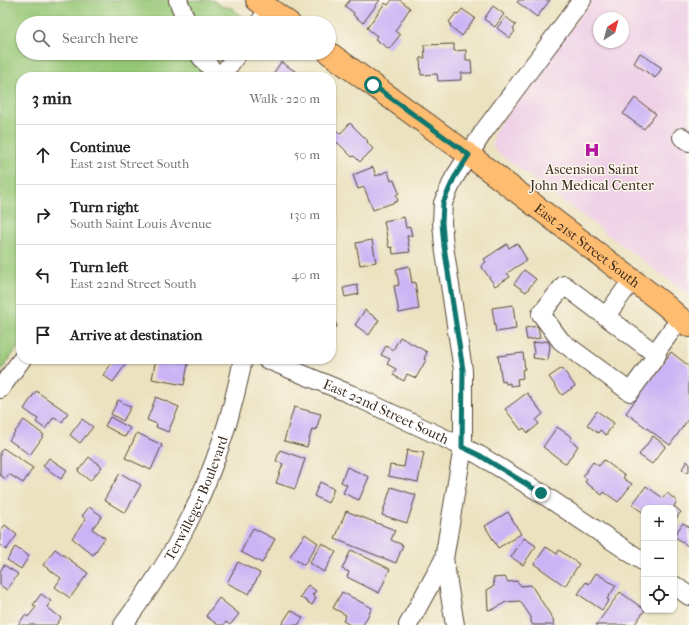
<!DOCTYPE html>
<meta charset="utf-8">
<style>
:root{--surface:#fff;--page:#f6f6f6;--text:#222;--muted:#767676;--line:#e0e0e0}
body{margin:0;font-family:"IM FELL French Canon",serif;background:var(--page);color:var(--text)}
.controls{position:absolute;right:12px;bottom:12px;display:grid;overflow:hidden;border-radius:8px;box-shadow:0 1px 3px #0004}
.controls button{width:36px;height:36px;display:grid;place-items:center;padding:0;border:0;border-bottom:1px solid var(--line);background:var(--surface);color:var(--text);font:20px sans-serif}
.compass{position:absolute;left:593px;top:12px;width:36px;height:36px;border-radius:50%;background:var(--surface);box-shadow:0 1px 3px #0004;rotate:36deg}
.stop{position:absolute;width:12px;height:12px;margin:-9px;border:3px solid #0f766e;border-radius:50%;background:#fff}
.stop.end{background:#0f766e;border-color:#fff;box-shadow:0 1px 4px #0008}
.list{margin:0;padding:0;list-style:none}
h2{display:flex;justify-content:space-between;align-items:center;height:52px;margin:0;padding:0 16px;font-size:17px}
h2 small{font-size:13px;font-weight:400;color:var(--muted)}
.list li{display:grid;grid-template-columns:26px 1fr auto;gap:12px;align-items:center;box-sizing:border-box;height:60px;padding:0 16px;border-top:1px solid var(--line)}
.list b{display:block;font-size:15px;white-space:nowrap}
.list p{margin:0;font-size:13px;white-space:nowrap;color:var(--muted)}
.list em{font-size:13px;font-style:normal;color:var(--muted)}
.icon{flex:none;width:22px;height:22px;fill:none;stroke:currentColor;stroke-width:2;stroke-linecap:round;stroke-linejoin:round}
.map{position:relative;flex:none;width:689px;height:625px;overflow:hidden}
.search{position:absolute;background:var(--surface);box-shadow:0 1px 3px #0004;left:16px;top:16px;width:320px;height:44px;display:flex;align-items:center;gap:10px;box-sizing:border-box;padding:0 14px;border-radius:22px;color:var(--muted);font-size:15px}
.panel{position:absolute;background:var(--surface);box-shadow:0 1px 3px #0004;left:16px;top:72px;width:320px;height:292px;border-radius:16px}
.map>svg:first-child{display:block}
</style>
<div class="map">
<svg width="689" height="625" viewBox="0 0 689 625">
<rect width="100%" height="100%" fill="#fbf7ec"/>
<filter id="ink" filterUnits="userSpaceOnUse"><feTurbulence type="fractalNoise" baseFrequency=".025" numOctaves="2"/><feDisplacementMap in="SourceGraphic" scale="8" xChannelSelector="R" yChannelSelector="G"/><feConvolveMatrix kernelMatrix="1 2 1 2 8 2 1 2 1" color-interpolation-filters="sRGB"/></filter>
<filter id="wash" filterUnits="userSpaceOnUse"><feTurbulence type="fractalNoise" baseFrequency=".012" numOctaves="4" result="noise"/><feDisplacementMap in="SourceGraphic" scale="16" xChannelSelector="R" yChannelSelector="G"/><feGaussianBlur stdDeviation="0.9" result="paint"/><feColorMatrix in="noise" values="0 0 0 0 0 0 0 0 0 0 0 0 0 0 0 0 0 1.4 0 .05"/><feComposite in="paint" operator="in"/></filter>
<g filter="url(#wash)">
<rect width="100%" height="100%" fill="#ebe2c0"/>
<path fill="#efd0e6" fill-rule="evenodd" d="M592,0H689V295L497,152L493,147V143L495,137L492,135ZM599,18H623V42H599Z"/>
<path fill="#96c776" stroke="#68784a" d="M0,0H213L221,6L232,8L245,19V23H23V53H225L207,77H21V343L0,372Z"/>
<g id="blocks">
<g fill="#cbb4f5">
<path d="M350,0H380L363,23L353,15L354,13L345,6Z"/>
<path d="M392,0H400L410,8L395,31L400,35L389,49L375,39L377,36L367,28L385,3L388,5Z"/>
<path d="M519,0H550L537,17L517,2Z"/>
<path d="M493,6L504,14L495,27L484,19Z"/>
<path d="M462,9L475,18L462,36L450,26L451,24L449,22L456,13L458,14Z"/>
<path d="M506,17L516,25L513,29L515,31L510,38L497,28Z"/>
<path d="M454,44V51L466,50V60H471L472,73H461V80L438,81L437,74L421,75L420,58H425L424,45Z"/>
<path d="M640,53L662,68L655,78L634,63Z"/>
<path d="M281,62L304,77H271Z"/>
<path d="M635,98L656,114L644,129L623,114Z"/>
<path d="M350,123L368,141L367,142L373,149L360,162L354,156L352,157L337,142L331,149V125L340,134Z"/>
<path d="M373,167L376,176L388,171L391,181L394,180L399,193L396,195L398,201L373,210L364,187L358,189L353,175Z"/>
<path d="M404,217L406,228L410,227L412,236H407L410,252L393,254L392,247L389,248L384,221Z"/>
<path d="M372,240L376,262L360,265L356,243Z"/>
<path d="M517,243L527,260L507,273L510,277L495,286L481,266L486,262L484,259L507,244L509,248Z"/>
<path d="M409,266L412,283L415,282L419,309L399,313L394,286L399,285L396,269Z"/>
<path d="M524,270L536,279L526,292L514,284Z"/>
<path d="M357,285L359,294L345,297L343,288Z"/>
<path d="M513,305L516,329L496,332L492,308Z"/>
<path d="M331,309L337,327L331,328Z"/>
<path d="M365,310L379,320L369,335L355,325Z"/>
<path d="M538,326L540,338L527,340L525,328Z"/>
<path d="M400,337L427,352L424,359L426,360L416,378L407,374L404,381L393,375L396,369L387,364L390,359L381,355L386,346L393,350Z"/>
<path d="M548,341L550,346L548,360L533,358L534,352L532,343Z"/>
<path d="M671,352L689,366V418L670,445L626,413Z"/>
<path d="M523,353L525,369L522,370L523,378L517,379L518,385L510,386V383L506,384L505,381L502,382L498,356Z"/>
<path d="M115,359H125L128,361L113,382L103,375Z"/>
<path d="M156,359H189L184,385L152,379Z"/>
<path d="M562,368L575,386L562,395L549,377Z"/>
<path d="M36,391L68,413L62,422L54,417L45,429L36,422L38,419L24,409Z"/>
<path d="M527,393L543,414L536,420L539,424L528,433L524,428L521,430L505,409Z"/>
<path d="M156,397L179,407L168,432L156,427L157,424L147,420Z"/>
<path d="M118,400L131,407L123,421L111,414Z"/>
<path d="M294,407L321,414L316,430L312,429L307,447L284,441Z"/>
<path d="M597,411L614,423L606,435L600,430L598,433L587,425Z"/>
<path d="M110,417L130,428L125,437L105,426Z"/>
<path d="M82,419L93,427L80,443L70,435Z"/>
<path d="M24,420L44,435L30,455L9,440Z"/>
<path d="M557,427L572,437L570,440L578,446L566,464L543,447Z"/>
<path d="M137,433L162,445L151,470L125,458Z"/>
<path d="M653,436L666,446L652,464L639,455Z"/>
<path d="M3,448L33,468L23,483L9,474L6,479L0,475V452Z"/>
<path d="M280,450L305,459L295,489L276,483L283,464L276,461Z"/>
<path d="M407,450L424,453L418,482L388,476L390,465L404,467Z"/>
<path d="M89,457L102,467L90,481L78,471Z"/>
<path d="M49,458L67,470L61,479L43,466Z"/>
<path d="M604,460L625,476L623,478L632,484L618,502L604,492L602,495L585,482L587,479L583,476L593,462L599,466Z"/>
<path d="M687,461L689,463V471L688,473L682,469Z"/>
<path d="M347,467L369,477L359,500L343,493L347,485L341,482Z"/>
<path d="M120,473L141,485L125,513L104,500Z"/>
<path d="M320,482L334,489L328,503L314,496Z"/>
<path d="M646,486L663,498L667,493L677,501L674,506L681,512L674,521V508H644V513L632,505Z"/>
<path d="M391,487L416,495L407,523L382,515Z"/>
<path d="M89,507L102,516L92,529L105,538L93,555L72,538L86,519L82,516Z"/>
<path d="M346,511L395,530L391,540L403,545L396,563L335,539Z"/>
<path d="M508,512L521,534L498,548L485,526Z"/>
<path d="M683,523L689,527V547L674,536Z"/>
<path d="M5,525L17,535L6,550L0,545V531Z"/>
<path d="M253,528L275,539L262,563L241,552Z"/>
<path d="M305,534L318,543L304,565L290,556Z"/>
<path d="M524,538L536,546L523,565L511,557Z"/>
<path d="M322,543L336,552L324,572L309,563Z"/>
<path d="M15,547L29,556L21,569L7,560Z"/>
<path d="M546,547L557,554L559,550L579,564L565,586L534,564Z"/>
<path d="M55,549L88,573L70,598L55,587L61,578L43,565Z"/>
<path d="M351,550L390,569L379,593L347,577L349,572L342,569Z"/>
<path d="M238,562L260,573L249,594L227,583Z"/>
<path d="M4,565L18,574L7,590L0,585V571Z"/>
<path d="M596,573L616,586L607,599L609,600L602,610L578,594L586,582L589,584Z"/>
<path d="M505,577L508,582L517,581L521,586L531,585L553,619L554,625H533L531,622V617L520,601L506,602L494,609L488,610L487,590L494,586L493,578Z"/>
<path d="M308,585L316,591L312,595L316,598L312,605L300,597Z"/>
<path d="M342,592L372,608L363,625H350L343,621L346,615L333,608Z"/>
<path d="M620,592L645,610L634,625H596Z"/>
<path d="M41,594L51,601L47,607L61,618L56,625H18L25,615L28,617L36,607L33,605Z"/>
<path d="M219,598L239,614L230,625L226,622L224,625H218L206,616Z"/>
<path d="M291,610L303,618L298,625H281Z"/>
</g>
</g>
</g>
<g filter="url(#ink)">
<use href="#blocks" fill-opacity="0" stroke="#554636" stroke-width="1"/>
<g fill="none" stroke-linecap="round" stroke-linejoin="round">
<g stroke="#554636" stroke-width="20">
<g id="minor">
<path d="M178,0L187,23"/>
<path d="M259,23L269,9"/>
<path d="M199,53L201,57L219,77"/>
<path d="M221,77L238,53"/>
<path d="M682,137L689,142"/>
<path d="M564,285L657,355L630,392L561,341L541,314Z"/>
<path d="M606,316L632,280"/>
<path d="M655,353L680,319"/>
<path id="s1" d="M266,359L350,394L444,438L479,455L541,493L644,562"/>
<path d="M0,389L22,359"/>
<path d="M444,559L455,625"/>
<path d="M674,585L689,596"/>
<path id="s2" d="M123,625C144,596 165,567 181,536C211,480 231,421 243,359"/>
<path d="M408,625L444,559L463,447V370L444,246L442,223L443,203L454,178L484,131L582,0"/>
</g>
</g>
<g stroke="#554636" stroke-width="24">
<g id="major">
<path d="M257,0L289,23"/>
<path id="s3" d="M329,53L469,155L664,304L689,326"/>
</g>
</g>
<use href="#minor" stroke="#fff" stroke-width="18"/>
<use href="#major" stroke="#fdbc70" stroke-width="22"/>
</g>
</g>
<g fill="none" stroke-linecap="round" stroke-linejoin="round" filter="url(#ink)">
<path stroke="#0f766e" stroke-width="5" d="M373,85L469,155L454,178L443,203L442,223L444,246L463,370L462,447L479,455L541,493"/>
</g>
<defs>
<g id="hospital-bare" transform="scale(1.2)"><path d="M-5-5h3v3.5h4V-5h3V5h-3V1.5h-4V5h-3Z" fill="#b5179e" stroke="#fbf7ec" stroke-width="2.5" paint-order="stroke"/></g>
</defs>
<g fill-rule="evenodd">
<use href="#hospital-bare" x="592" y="150"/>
</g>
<g text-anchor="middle" stroke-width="3" stroke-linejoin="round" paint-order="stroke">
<g font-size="14" fill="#3b2a1e" stroke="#fbf7ec">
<text x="592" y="174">Ascension Saint<tspan x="592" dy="16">John Medical Center</tspan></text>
</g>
<g font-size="14" fill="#3b2a1e" stroke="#fbf7ec">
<text dy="5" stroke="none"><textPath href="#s3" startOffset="322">East 21st Street South</textPath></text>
<text dy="5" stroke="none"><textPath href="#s1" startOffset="131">East 22nd Street South</textPath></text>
<text dy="5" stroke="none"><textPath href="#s2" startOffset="147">Terwilleger Boulevard</textPath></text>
</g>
</g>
</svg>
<div class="controls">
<button>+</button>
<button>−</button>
<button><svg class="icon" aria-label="locate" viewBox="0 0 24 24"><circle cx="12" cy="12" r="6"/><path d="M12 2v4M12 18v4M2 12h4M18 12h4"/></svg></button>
</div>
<svg class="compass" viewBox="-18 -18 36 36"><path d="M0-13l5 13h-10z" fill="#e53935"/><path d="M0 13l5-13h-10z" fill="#767676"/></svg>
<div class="stop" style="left:373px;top:85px"></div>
<div class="stop end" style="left:541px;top:493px"></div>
<div class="search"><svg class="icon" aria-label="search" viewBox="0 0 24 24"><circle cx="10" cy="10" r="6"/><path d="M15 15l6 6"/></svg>Search here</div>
<section class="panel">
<h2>3 min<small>Walk · 220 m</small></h2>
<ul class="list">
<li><svg class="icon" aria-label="ahead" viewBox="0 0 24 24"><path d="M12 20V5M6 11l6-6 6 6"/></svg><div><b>Continue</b><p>East 21st Street South</p></div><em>50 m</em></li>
<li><svg class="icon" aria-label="right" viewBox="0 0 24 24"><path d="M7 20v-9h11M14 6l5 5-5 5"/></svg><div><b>Turn right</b><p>South Saint Louis Avenue</p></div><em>130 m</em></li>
<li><svg class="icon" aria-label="left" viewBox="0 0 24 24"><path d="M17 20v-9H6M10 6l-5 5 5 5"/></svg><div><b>Turn left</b><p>East 22nd Street South</p></div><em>40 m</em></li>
<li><svg class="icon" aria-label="arrive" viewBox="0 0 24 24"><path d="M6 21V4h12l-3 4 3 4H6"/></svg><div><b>Arrive at destination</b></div></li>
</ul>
</section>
</div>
